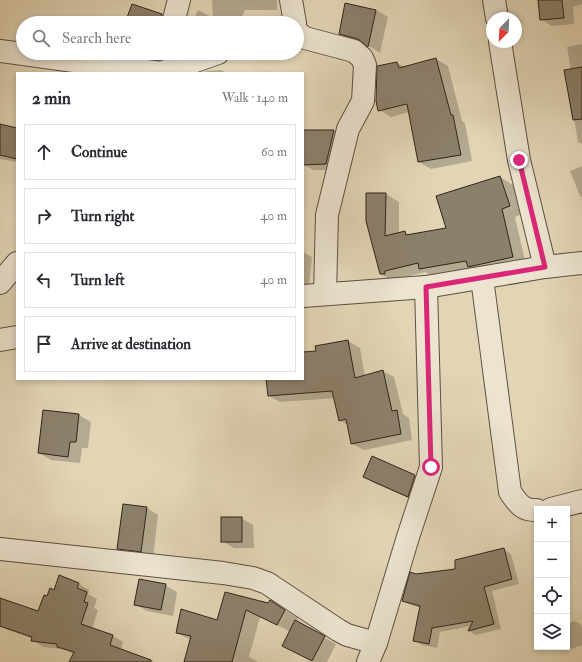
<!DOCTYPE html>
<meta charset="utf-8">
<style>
:root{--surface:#fff;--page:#f2f2f3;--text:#2b2b33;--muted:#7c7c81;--line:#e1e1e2}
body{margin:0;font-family:"IM FELL Double Pica",serif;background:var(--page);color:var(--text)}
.controls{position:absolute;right:12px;bottom:12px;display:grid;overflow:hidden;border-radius:0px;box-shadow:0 2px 6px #0003}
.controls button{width:36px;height:36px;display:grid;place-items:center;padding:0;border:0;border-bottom:1px solid var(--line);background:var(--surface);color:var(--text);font:20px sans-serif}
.compass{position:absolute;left:486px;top:12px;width:36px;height:36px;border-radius:50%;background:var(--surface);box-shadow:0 2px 6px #0003;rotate:204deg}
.stop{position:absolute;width:12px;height:12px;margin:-9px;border:3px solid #db2777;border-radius:50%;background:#fff}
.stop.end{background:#db2777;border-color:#fff;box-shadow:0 1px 4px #0008}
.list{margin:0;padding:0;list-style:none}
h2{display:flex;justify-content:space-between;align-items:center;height:52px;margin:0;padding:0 16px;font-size:17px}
h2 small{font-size:13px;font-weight:400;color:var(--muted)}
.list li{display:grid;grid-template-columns:26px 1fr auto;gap:12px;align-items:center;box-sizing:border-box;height:56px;margin:0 8px 8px;padding:0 8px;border:1px solid var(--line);border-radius:0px}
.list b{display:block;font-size:15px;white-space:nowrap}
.list em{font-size:13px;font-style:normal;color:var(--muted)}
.icon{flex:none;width:22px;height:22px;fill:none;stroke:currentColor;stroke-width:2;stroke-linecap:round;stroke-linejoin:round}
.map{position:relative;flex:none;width:582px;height:662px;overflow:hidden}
.search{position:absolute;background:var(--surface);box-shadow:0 2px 6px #0003;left:16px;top:16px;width:288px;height:44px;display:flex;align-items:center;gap:10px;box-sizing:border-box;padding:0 14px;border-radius:22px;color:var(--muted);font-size:15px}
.panel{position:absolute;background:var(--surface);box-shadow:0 2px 6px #0003;left:16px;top:72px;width:288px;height:308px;border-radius:0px}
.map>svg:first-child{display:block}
</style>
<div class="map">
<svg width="582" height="662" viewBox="0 0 582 662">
<rect width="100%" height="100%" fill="#e2d5b6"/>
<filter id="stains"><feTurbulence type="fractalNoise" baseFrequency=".005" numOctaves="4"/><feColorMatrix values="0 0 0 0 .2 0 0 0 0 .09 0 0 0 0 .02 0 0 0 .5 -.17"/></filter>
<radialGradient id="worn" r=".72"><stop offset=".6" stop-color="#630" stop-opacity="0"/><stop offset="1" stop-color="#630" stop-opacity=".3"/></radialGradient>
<g fill="#0003">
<path d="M212,0H277V10H245L239,23H192L198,10L213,18Z"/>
<path d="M539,0H582V4L573,7L574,24L552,26L541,19Z"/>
<path d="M346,4L376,10L388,17L380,53L366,44L352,40L340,34Z"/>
<path d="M582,44V144L578,142L566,71L571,70L567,47Z"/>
<path d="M116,53H162V67L133,64Z"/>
<path d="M436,59L448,66L462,121L465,123L472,161L431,169L419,162L409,112L391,117L379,110L397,63L405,67Z"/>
<path d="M221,70L226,73H202L207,71Z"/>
<path d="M0,125L17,129V162L0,159Z"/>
<path d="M303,131H334L344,137L337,170H313L303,164Z"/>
<path d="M582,166V197L580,196L570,171Z"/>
<path d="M500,177L513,185L522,214L515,217L526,265L433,276L425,272L398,279L394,282L381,274L386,194L399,202V234L404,232L410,235L447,229Z"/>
<path d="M303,252L312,257L309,286L303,285Z"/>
<path d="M348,341L360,348L365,377L383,371L394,377L403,414L409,418L412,440L364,450L352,444L348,425L339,420L335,398L280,402L269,396L267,379H303V353L317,351Z"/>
<path d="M44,411L79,415L91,422L88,448H82L80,463L51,460L39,453Z"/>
<path d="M372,457L415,476L427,482L420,503L376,484L364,477Z"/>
<path d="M147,508L158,515L153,558L130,555L118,548Z"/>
<path d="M241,518L253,525L254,548H234L222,541Z"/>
<path d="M503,549L511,554L519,584L492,591L501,629L476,635L469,631L471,626L440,632L437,648L422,645L414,640L421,608L411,605L403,601L416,575L456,570Z"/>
<path d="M79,584L89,590L88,594L97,599L94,608L98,610L92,629L113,636L123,642L121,650L155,662H70L74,654L62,649L43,647L33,640V639L0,627V599L39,613L47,598L55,591Z"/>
<path d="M165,585L177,592L173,616L147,611L135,604Z"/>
<path d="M225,593L268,604L270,601L298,618L296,622L336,644L327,662H314L295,652L291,632L260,617L249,657L258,662H185L191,640L178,633L218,621Z"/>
<path d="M575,621L580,624L582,628V645L571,649L567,647V624Z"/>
</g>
<g fill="#8c806b" stroke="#2f241a">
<path d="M538,0H562L564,18L540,20Z"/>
<path d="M345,3L376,10L368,47L358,39L339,34Z"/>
<path d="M132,4L162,14L161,23H125Z"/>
<path d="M115,53H157L155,60L115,54Z"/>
<path d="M436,58L451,115H453L461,155L418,162L407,104L378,111L376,101L377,66L397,62L399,68Z"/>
<path d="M582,67V119L573,120L564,70Z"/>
<path d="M0,124L17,128V159L0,155Z"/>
<path d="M303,130H334L326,164L303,165Z"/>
<path d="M500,176L510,206L502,209L513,257L468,267L466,261L419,269L418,263L385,271V274H380L366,221V193H386L385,236L405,231L406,235L446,228L436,196Z"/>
<path d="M348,340L355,378L383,370L392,411L397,410L401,434L351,444L346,419L339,421L332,391L268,396L266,379H303V352L316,351L315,346Z"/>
<path d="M43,410L79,414L76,442H70L68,457L38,453Z"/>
<path d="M372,456L415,475L408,497L363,477Z"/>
<path d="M123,504L147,507L141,552L117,549Z"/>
<rect x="221" y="517" width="21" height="25"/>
<path d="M504,548L512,579L484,587L494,624L468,631L473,621L432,628L429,644L413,641L420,606L402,601L410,572L416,574L455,569V560Z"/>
<path d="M59,575L79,583L77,588L87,592L84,602L88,603L81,624L113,635L110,645L151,660V662H69L74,652L57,647V644L31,641L32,637L0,626V598L38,611L44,595L47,596L50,588L54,590Z"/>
<path d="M139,579L166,584L161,610L134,605Z"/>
<path d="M225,592L268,603L270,600L285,610L277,625L246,610L232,662H184L191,636L176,633L181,609L217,620Z"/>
<path d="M295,620L325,636L312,661L282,646Z"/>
</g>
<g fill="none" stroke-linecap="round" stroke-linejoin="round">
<g stroke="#5c5041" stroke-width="24">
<g id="minor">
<path d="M291,0L295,23"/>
<path d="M494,0L497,18"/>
<path d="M173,23L179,0"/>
<path d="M297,32L305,38L354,51L362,58L365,65L363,101L348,129L327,215L325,294"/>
<path d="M500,42L519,160L545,267"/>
<path d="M0,51L161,73L218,53"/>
<path d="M482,278L510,492C518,503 522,511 537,510"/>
<path d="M0,283L17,263"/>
<path d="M303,296L426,287L545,267L582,263"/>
<path d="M0,340L17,337"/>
<path d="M551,509L582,501"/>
<path d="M0,549L223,573L253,578L267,583L338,630L347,635L376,643"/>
<path d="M368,662L376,643L408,537L431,467L426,287"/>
</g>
</g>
<use href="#minor" stroke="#ece4d0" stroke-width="22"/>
</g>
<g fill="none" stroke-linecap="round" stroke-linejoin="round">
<path stroke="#db2777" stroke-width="5" d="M431,467L426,287L545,267L519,160"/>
</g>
<rect width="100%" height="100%" filter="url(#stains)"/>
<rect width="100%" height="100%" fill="url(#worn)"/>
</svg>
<div class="controls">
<button>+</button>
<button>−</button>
<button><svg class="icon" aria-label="locate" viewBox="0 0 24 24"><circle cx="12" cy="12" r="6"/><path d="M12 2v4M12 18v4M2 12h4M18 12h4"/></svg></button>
<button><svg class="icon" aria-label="layers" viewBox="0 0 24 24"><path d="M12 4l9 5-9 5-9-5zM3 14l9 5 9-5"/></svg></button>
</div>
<svg class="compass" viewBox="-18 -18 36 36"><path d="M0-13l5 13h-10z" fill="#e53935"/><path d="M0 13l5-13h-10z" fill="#7c7c81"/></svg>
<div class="stop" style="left:431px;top:467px"></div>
<div class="stop end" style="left:519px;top:160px"></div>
<div class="search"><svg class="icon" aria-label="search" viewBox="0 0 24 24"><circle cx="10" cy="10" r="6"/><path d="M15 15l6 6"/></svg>Search here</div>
<section class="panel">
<h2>2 min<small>Walk · 140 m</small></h2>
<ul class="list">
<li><svg class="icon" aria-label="ahead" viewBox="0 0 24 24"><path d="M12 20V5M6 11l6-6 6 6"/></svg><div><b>Continue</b></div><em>60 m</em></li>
<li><svg class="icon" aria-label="right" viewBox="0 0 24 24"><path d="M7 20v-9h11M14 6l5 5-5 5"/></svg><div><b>Turn right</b></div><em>40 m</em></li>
<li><svg class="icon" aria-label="left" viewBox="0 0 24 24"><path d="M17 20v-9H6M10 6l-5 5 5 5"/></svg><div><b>Turn left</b></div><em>40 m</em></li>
<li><svg class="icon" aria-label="arrive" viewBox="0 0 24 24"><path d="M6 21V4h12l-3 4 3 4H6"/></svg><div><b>Arrive at destination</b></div></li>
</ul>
</section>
</div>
